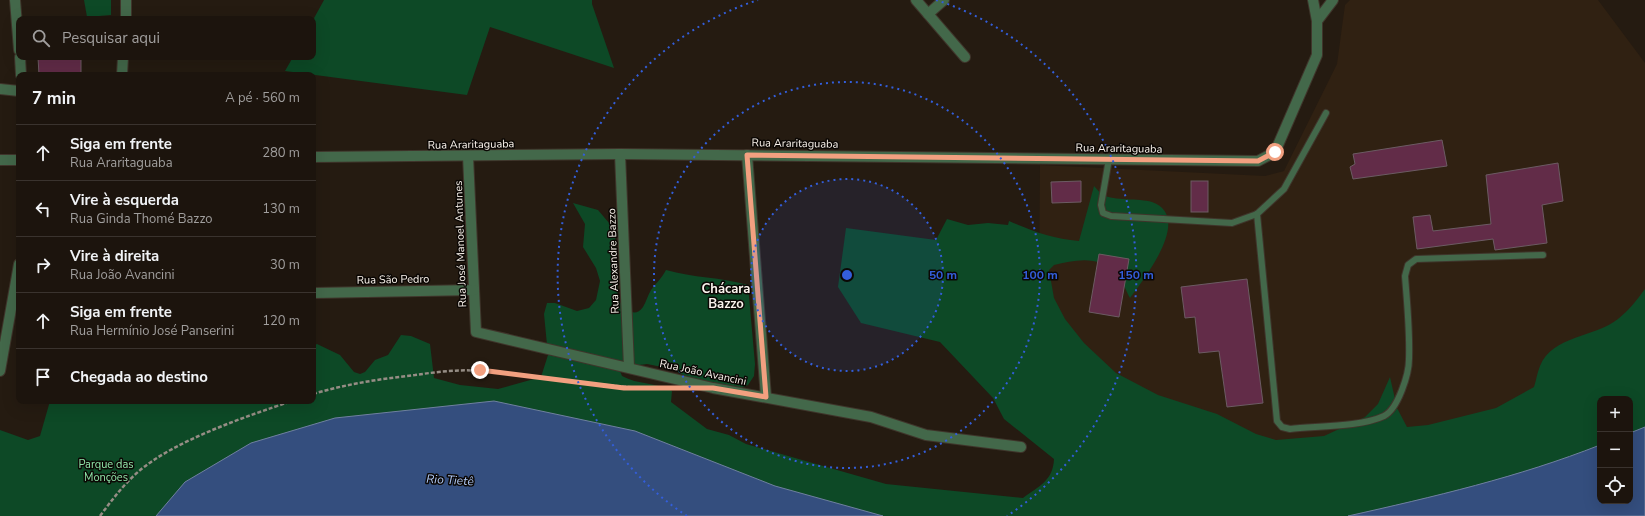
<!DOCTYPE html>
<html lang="pt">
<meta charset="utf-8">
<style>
:root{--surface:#1c140d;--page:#29211b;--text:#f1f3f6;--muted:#a09e9d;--line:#3a332e}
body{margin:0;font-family:"Nunito Sans",sans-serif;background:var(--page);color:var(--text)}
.controls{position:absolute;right:12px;bottom:12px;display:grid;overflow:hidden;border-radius:8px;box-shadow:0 4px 16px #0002}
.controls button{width:36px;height:36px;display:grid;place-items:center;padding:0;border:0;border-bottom:1px solid var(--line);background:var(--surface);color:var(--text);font:20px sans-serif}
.stop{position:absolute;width:12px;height:12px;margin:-9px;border:3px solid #f2a080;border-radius:50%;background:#fff}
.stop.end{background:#f2a080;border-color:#fff;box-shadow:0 1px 4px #0008}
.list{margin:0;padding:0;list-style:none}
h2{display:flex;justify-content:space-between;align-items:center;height:52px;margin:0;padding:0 16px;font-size:17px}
h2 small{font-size:13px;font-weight:400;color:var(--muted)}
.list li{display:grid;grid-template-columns:26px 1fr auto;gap:12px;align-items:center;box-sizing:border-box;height:56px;padding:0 16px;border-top:1px solid var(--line)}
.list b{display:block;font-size:15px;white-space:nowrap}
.list p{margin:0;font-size:13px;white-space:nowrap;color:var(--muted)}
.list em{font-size:13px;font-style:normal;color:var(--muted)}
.icon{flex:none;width:22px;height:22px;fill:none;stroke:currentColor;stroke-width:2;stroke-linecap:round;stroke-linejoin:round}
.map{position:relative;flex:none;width:1645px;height:516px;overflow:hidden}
.search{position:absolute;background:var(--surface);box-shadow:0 4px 16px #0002;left:16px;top:16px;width:300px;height:44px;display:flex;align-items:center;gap:10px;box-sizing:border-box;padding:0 14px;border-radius:8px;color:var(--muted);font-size:15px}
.panel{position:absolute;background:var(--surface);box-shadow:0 4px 16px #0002;left:16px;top:72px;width:300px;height:332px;border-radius:8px}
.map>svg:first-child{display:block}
</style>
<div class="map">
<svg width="1645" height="516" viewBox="0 0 1645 516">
<rect width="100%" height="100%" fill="#251b11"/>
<path fill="#302112" d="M1350,0H1598L1645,63V307L1520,418L1286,463L1178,433L1039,308L1040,165L1265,176L1284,171L1337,64L1345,5Z"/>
<g fill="#0d4926">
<path d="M84,0H111V15L87,17Z"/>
<path d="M324,0H592V4L614,68L490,27L467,95L285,71L293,57H313V20Z"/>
<path d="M1094,186C1097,189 1100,193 1103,195C1114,201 1139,198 1152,202C1194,217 1143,280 1130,298C1126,291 1122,279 1116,273C1099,255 1075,260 1054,265L1049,270L1054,298L1065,319L1084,343L1116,373L1158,395L1217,414L1256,434L1276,440L1324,436L1365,417L1378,404L1390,377L1397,408L1407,427L1428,425L1496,408L1534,387C1536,381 1537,373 1540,366C1553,335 1594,338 1618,319C1628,311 1637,300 1645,289V449L1630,457V399H1600V468L1421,516H0V430L28,440L40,436L50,401H173L187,404L199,401H313V346L317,344L340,355L354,372L360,374L365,372L375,360L388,355L401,335L411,336L430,344L434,378L460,385L498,389L541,377L548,355L544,314L547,303H555L577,311L589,308L596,300L600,281L596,268L583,247L585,224L573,203L598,210L615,230L618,298C622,307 634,320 643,307C646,302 648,295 651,290C656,283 662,278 666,270C693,278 721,277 748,285L755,364L754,376L748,385L737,389L695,381L672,369L647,364L624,367L620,371L622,376C638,385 656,382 672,391L671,402L707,429L729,435L746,444L886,484L1023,498C1039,486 1053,481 1054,459L1004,419L993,398L940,342L861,323L838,287L846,228L936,240L947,219L968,225L988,223L1008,225L1009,221C1032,231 1053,239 1079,241Z"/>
</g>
<g fill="#344e7e" stroke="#6f809f">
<path d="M494,401L635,431L775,486L883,516H156L185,482L251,443L335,418Z"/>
<path d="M1645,427V516H1348C1433,497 1519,477 1600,445V501H1630V433Z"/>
</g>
<g fill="#622c48" stroke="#6c5b63">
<path d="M38,57H81V75H39Z"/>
<path d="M1442,140L1447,166L1353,179L1350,167L1355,164L1353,154Z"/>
<path d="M1558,163L1563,201L1542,205L1547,243L1495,250L1493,239L1417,249L1413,217L1430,215L1433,231L1491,224L1486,175Z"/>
<path d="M1081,181V202L1052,203L1051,182Z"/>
<rect x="1191" y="181" width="17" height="31"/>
<path d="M1099,254L1129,259L1119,317L1089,312Z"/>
<path d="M1247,279L1263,403L1227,407L1219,351L1199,353L1195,317L1185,318L1181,287Z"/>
</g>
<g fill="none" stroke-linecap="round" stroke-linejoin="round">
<g stroke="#3f352b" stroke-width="8">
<g id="lane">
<path d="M1109,159L1101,205L1103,213L1111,216L1232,223L1257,214L1284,189L1326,113"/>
<path d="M1257,214L1277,421L1282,427L1290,429C1316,426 1361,427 1384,416C1398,409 1409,374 1409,359C1410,331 1407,303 1405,276L1408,265L1416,259L1543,255"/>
</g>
</g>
<g stroke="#3f352b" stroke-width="12">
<g id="street">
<path d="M15,0L19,50"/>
<path d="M126,0V19"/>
<path d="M916,0L965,57"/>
<path d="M928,14L944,0"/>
<path d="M1317,21L1333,0"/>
<path d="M20,57L21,75"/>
<path d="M122,75L123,57"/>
<path d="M0,89L19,91"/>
<path d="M620,154L629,367"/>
<path d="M747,155L766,397"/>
<path d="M468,156L476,332L713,388L871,417L926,435L1021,447"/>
<path d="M313,157L620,154L1258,161L1275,152L1317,55V21L1313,0"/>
<path d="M0,160H19"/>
<path d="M313,293L474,290"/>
<path d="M0,371L19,264"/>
</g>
</g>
<g stroke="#968d85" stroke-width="2.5" stroke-dasharray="4 2" stroke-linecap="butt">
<path d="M313,394C346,384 380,379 415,375C436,372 459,369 481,371C541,375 600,388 660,388"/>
<path d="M100,516C112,500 123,485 138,472C173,441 247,416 292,401"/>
</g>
<use href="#lane" stroke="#43684a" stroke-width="6"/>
<use href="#street" stroke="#43684a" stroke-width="10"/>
</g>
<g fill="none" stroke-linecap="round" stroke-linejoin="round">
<path stroke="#f2a080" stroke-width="5" d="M480,370L624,388H713L766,397L747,155L1258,161L1275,152"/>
</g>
<circle cx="847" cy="275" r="96" fill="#335eda" fill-opacity=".12"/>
<g fill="none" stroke="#335eda" stroke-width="2" stroke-dasharray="2 4">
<circle cx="847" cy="275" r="96"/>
<circle cx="847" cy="275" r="193"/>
<path d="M687 516A289 289 0 0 1 758 0M936 0A289 289 0 0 1 1007 516"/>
</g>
<g text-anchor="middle" stroke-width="3" stroke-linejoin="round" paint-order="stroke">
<g font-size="11" fill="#faf3ec" stroke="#0b0704">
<text transform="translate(795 143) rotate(1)" y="4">Rua Araritaguaba</text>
<text transform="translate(471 144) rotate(-1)" y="4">Rua Araritaguaba</text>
<text transform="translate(1119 148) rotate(1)" y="4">Rua Araritaguaba</text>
<text transform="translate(460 244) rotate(-92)" y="4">Rua José Manoel Antunes</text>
<text transform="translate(613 261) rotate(-92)" y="4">Rua Alexandre Bazzo</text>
<text transform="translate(393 279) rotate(-1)" y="4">Rua São Pedro</text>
<text transform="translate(703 372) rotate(12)" y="4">Rua João Avancini</text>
</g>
<g font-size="11" fill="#8fe3a8" stroke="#0b0704">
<text x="106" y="468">Parque das<tspan x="106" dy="13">Monções</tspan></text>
</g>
<g font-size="12" font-style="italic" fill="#b1caf7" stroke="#0b0704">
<text transform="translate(450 480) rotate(3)" y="4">Rio Tietê</text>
</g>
<g font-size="13" font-weight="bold" fill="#faf3ec" stroke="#0b0704">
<text x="726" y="293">Chácara<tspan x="726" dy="15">Bazzo</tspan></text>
</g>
</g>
<circle cx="847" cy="275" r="6" fill="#335eda" stroke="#0b0704" stroke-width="2"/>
<g font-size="12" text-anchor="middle" font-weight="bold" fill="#335eda" stroke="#0b0704" stroke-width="3" stroke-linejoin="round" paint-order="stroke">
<text x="943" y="279">50 m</text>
<text x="1040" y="279">100 m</text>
<text x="1136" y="279">150 m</text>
</g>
</svg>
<div class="controls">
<button>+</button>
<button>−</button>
<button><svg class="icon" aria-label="locate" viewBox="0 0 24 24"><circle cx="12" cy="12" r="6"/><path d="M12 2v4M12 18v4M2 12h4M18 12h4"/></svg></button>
</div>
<div class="stop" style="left:1275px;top:152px"></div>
<div class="stop end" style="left:480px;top:370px"></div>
<div class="search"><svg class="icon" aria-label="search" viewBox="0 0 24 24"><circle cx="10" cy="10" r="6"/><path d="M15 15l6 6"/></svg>Pesquisar aqui</div>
<section class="panel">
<h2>7 min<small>A pé · 560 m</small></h2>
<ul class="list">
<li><svg class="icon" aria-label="ahead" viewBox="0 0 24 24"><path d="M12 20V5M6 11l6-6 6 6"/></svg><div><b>Siga em frente</b><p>Rua Araritaguaba</p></div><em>280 m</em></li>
<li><svg class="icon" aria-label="left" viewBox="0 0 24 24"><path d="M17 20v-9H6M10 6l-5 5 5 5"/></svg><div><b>Vire à esquerda</b><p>Rua Ginda Thomé Bazzo</p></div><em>130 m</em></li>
<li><svg class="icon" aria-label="right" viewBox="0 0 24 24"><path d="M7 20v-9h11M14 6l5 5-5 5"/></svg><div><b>Vire à direita</b><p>Rua João Avancini</p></div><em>30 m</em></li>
<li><svg class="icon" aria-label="ahead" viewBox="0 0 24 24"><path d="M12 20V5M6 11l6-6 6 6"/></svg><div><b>Siga em frente</b><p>Rua Hermínio José Panserini</p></div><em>120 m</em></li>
<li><svg class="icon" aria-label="arrive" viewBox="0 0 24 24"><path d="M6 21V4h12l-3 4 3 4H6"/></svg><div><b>Chegada ao destino</b></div></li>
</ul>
</section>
</div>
